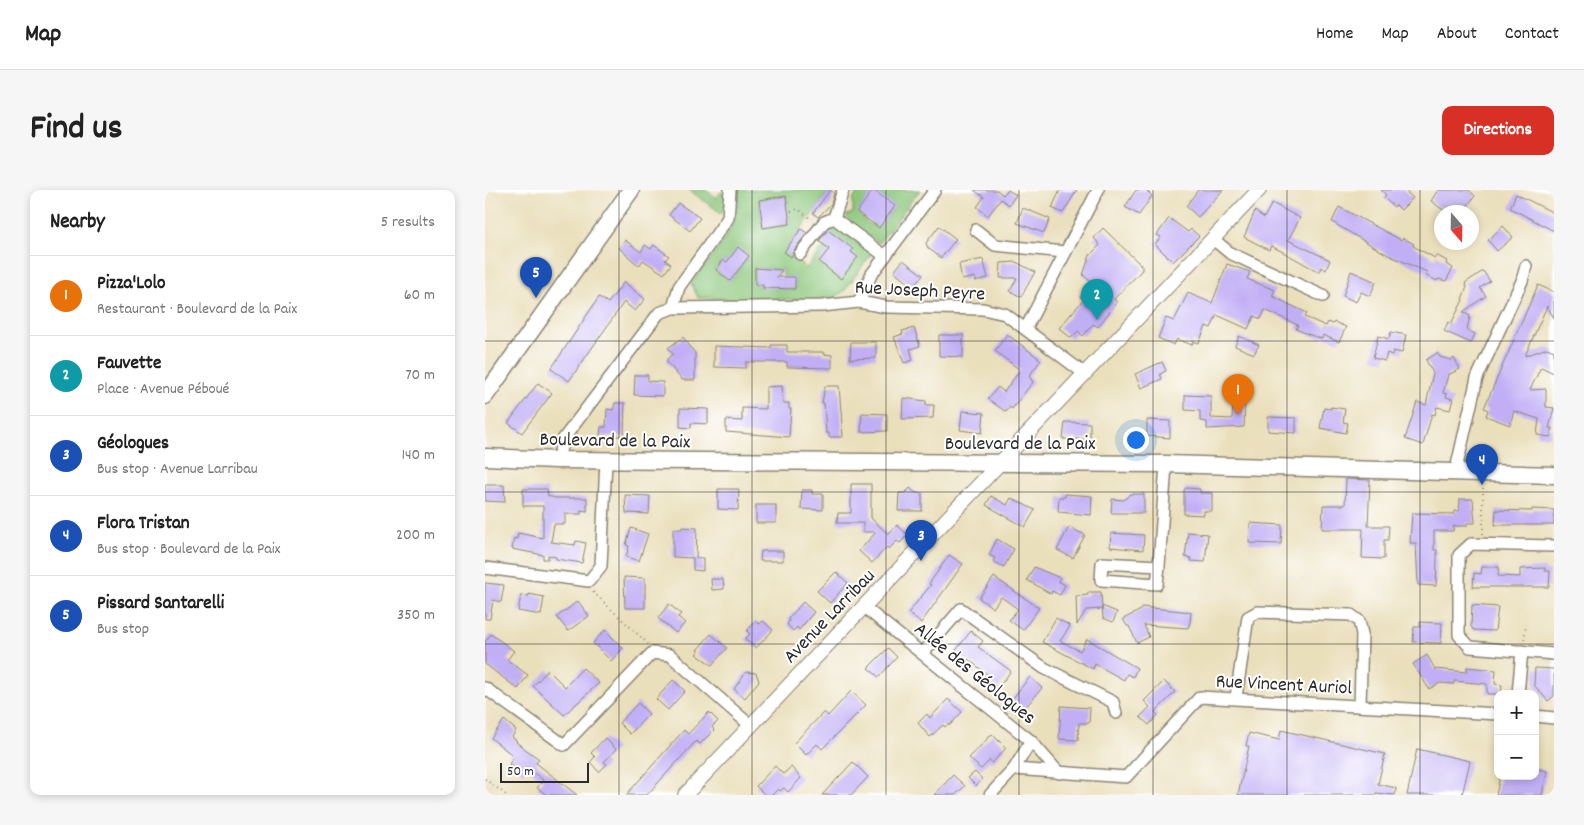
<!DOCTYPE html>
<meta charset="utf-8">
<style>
:root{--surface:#fff;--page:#f6f6f6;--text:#222;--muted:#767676;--line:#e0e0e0;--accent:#d93025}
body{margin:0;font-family:Dekko,sans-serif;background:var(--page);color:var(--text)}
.controls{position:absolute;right:15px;bottom:15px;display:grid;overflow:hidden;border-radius:10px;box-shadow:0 2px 8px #0003}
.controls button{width:45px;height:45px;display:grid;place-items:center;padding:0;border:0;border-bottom:1px solid var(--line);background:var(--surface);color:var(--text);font:25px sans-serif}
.compass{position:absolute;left:949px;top:15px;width:45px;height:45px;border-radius:50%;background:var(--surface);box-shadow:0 2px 8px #0003;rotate:160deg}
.scale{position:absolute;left:15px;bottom:12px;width:89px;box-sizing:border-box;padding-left:5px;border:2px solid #2b2b2b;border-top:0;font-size:14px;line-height:18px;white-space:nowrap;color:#2b2b2b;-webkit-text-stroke:4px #fff;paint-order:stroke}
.you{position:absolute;left:650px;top:249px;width:18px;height:18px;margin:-12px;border:4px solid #fff;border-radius:50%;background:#1a73e8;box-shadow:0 0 0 8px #1a73e833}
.badge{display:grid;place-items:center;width:32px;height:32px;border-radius:50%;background:var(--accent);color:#fff;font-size:16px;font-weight:700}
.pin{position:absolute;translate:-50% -41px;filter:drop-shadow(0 1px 2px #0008)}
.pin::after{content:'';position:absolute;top:26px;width:18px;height:15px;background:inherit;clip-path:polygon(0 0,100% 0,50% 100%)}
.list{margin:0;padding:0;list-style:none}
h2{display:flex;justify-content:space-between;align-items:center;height:65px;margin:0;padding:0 20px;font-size:21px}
h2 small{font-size:16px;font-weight:400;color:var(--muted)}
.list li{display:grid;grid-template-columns:32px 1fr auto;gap:15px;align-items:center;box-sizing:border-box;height:80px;padding:0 20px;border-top:1px solid var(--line)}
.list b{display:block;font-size:19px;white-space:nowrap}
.list p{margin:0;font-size:16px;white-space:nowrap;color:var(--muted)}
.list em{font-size:16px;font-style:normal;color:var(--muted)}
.map{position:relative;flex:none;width:1069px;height:605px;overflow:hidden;border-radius:10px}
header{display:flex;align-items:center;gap:30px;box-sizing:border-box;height:70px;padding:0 25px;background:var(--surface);border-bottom:1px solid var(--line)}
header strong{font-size:24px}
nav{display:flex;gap:28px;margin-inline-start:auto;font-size:18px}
.intro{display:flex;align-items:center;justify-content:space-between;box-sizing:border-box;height:120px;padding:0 30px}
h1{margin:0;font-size:35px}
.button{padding:12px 22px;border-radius:10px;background:var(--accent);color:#fff;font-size:18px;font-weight:700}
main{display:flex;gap:30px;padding:0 30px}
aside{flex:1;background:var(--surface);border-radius:10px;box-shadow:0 2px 8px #0003}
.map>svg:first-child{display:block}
</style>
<header>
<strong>Map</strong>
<nav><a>Home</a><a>Map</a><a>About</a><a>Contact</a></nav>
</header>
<div class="intro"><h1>Find us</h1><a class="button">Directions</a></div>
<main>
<aside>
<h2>Nearby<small>5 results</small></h2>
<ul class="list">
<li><span class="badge" style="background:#e8710a">1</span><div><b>Pizza'Lolo</b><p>Restaurant · Boulevard de la Paix</p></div><em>60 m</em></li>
<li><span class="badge" style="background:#0f9aa8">2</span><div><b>Fauvette</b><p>Place · Avenue Péboué</p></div><em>70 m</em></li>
<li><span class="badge" style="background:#1a4fb4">3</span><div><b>Géologues</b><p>Bus stop · Avenue Larribau</p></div><em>140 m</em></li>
<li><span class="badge" style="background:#1a4fb4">4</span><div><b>Flora Tristan</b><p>Bus stop · Boulevard de la Paix</p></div><em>200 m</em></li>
<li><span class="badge" style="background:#1a4fb4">5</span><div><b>Pissard Santarelli</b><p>Bus stop</p></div><em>350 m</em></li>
</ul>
</aside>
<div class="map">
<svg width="1069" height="605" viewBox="0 0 1069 605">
<rect width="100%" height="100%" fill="#fff"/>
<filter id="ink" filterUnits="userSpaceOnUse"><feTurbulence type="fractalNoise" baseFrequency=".02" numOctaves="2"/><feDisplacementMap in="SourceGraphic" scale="10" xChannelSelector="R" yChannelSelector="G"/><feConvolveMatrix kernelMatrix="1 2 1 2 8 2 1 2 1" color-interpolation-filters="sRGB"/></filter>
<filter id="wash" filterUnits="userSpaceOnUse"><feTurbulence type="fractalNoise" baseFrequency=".0096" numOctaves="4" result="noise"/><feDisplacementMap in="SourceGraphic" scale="20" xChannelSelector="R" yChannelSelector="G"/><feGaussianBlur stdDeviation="1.12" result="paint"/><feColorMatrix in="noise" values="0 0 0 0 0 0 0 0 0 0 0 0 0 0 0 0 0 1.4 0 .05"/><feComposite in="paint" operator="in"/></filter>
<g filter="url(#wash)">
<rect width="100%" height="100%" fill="#eadfbb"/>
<g fill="#8dc77c" stroke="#5c7954" fill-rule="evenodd">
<path d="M204,0H221L231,8L236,2L240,4L239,20L236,23Z"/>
<path d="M251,0H345L299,62L322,78L348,44L340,38L342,36L353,37L387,63L360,100L347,110L213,108L206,93C224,69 261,32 251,0ZM301,6L305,34L278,38L274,10ZM253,58L264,66L245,91L231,80L238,70L242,72ZM270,78L298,80V87H310V99L278,98V95H270Z"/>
<path d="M374,0H388L372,22L385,35L387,33L394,38L410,16L388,0H435L394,53L366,34L361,25L368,23V10Z"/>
</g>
<g id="blocks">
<g fill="#c1aff5">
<path d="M345,0L349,3L346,14L333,27L328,23Z"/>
<path d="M388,0L410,16L394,38L372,22Z"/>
<path d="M489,0H512L518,5L523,0L531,5L524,15L516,9L503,26L492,17L499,7Z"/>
<path d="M575,0H592L578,23L567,18Z"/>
<path d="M651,0H661L667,6L654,25L640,17Z"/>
<path d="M713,0H738L713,27L701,16Z"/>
<path d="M896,0H919L928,8L916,20L911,15L909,17L899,8L901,5Z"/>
<path d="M953,0H984L990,6L978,22H961L946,11Z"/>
<path d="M1031,4L1069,23V41L1025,18Z"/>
<path d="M301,6L305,34L278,38L274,10Z"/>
<path d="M193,13L215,28L205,41L184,25Z"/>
<path d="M787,13L815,28L803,50L845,70L841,80L836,77L834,82L798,62L786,56L784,60L759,47L770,21L779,28Z"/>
<path d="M854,17L916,50L918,48L929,54L928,56L950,68L951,65L962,71L961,74L968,78L961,91L953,89L952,91L940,85L942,82L903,65L847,32Z"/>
<path d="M538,18L565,29L559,43L532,33Z"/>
<path d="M684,28L703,42L706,39L714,46L688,72L670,54L676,47L672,45Z"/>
<path d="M454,36L471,49L456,68L443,58L441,53Z"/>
<path d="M1018,36L1028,47L1012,61L1003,50Z"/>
<path d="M618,38L657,76V80L629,109L632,112L613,137L608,134L598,146L593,141L586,148L574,138L599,109L595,107L606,92L598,85L605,65L615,55L609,48Z"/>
<path d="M316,39L322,43L309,60L306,67L299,62Z"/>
<path d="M343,40L368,59L366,62L373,67L356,89L334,72L344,59L334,51Z"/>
<path d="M140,50L156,62L160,55L166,59L169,55L184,66L180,70L186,74L179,84L158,70L154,76L134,58Z"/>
<path d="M253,57L264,66L245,91L231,80L238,70L242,72Z"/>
<path d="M498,69L503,88L490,91V87L477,90L474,74Z"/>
<path d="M418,70L438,85L428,97L409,82Z"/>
<path d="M531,72L550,82L536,107L525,101L532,88H515L516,73Z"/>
<path d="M742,74L765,82L762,89L790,100L787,106L822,123L820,127L841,136L843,132L848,134L849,132L861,137L854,152L838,145L837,149L820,143L811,139L813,135L780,120L776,129L769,126L763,139L732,125L726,138L721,136L714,153L708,151L707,155L692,149L689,155L673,148L681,128L689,131L703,103L727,113Z"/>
<path d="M270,78L297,80L292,87H310V99L278,98V95H270Z"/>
<path d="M866,81L891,92L885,106L876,102L871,112L858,106Z"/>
<path d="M998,81L1005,91L995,98L1001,106L978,122L985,126L982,140L990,144L986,153L959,141L963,132L966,134L978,110L977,109L982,97L980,93Z"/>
<path d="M139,92L160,109L150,121L139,112L84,191L66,179L114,107L123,113Z"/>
<path d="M1053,95L1069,102V128L1062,116L1040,166L1062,158L1069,161V183L1056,177L1045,200L1061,199V217L1069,218L1064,238H1067L1065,247L1052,245L1054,229L1029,221L1025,235L1001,226L1003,220L999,218Z"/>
<path d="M429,138L435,156L425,159L428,170L419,173L409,147L418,144L417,141Z"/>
<path d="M906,142L921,145L917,163L908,161L907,165L902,163L900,171L888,168L893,146L904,149Z"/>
<path d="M522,144L556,170L544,186L548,192L527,219L525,217L521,222L503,209L513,197L519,202L535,180L510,161Z"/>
<path d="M454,145H478V167L454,166Z"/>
<path d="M754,146L774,155L769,164L750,156Z"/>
<path d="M198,147L210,163V190H197L182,172V169L188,164L183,158Z"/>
<path d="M366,152H391V168L365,169Z"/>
<path d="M286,155H302V162H338V164L347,165V178L302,177V172H261V178L229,177V156L286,158Z"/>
<path d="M952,163L955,167L966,170L969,168L975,179L963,185L958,203L962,204L961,207L968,209L965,220L952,217L950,225L947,224L938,255L920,249L932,212L941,215L948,183L941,170Z"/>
<path d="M677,172L681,181L675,184L677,189L656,198L650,184Z"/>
<path d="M150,185H163V191L178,192V206L149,205Z"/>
<path d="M53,193L67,203L37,243L23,233Z"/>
<path d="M297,196L298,213H304V219H306L304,247L241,242V230L257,231V218L281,219V197Z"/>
<path d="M340,196H354L358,247H344V243H341L339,213H337Z"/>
<path d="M700,205L726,206V228L747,229L748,212H760L759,237L722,239V232L715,231V221L700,220Z"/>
<path d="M418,208L441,211V215H449L448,228L417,229Z"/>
<path d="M130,213H140L139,246H115L116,237H121L122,219L128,220Z"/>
<path d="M846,217L860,219L858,232L863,233L861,243L835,238L839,218L846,219Z"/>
<path d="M195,218L223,219V234L206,233V238L195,237Z"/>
<path d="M477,221L499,223L497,243L475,240Z"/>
<path d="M377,223L402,224V241L376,242Z"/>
<path d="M783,227L811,228V243L783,241Z"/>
<path d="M662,230L685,231V248L662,246Z"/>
<path d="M580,232L605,233V249H578Z"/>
<path d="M861,289L885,290L883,336H904L903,350H899V369L877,368L878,339H837L838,315H860Z"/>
<path d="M366,294H386V328L403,344L412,335L423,345L415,353L412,351L404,359L402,357L387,373L374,361L391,342H378V333H352L353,323H366Z"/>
<path d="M0,295H19L20,312L0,311Z"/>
<path d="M425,298L431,303H437V321H413L414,303H420Z"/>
<path d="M701,298L715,299V303H727V321H719V325L699,324V300Z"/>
<path d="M38,299H62L63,306L70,308H102V321L96,320V324H80V334H69L66,352L90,355L91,351L101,353L97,373L71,369V367L63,365V369H58V365L27,359L29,348L32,349L33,343L58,348V316H38Z"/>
<path d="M233,299H254L253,320L233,319Z"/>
<path d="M317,300H327V304H338V320L316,319Z"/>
<path d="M580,304L607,306L606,325L573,322L574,307H580Z"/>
<path d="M645,304H659V323H626L627,309L639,310Z"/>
<path d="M140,305L165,306L164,324L141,323Z"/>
<path d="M506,306L522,315L526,308L550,320L540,337L501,315Z"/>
<path d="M975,309H988L990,333H982V336H969L968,341H949V360H952V368L951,396L933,395L931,353H925L927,323L969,324V321H974Z"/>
<rect x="271" y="315" width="20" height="18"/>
<path d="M1047,319L1069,320V335H1010L1011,320L1047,321Z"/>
<path d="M765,333L797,335L796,354L764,353Z"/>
<path d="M197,337L212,338L211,368H218V381L208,380V368L188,367V339H197Z"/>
<path d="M584,337L600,345L588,368L572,360Z"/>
<path d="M146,338L163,344L154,371L141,367L144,356L141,355Z"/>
<path d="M703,342L723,344L720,372L706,371V368L700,367Z"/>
<path d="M626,343L659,345L658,360L625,357Z"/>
<path d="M512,349L529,359L519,377L508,371L510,368L504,365Z"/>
<path d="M276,361H298V371H275Z"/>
<path d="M464,365L478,374L436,433L423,423L446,395L444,394Z"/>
<path d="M549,377L575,388L573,391L580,395L575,405L567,401L566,404L542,390Z"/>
<path d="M997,377H1014L1013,386L1035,387V379L1060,378V381H1065L1064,397H988L989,383L996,384Z"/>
<path d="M351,382L363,393L345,413L332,401Z"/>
<path d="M139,387L160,388V418H140Z"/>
<path d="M509,387L554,418L538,440L524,430L533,419L516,407L508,418L494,408Z"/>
<path d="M226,389H238L239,399L227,400Z"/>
<path d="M0,393L19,395L16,412L8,410L5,429H0Z"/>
<path d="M603,402H616L617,419L601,420L592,435L591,406L603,405Z"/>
<path d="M44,404L59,407L56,425L33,421L36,405L44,406Z"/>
<path d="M93,411L104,426L83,441L72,427Z"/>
<path d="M318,412L329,422L314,440L312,437L308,441L302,434L304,431L303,429Z"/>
<path d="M184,414L196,424L193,427L200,433L191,443L173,428Z"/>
<path d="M987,415L1013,417L1010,441L988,440L986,436Z"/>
<path d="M617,416L632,422L628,432L618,428Z"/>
<path d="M657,417L706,422L705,432L703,438L659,435L664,447L652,453L644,436H642L638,429L656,420Z"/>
<path d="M571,428L585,436L575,451L595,461L602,449L652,478L648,487L642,484L639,490L610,474L608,479L557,452Z"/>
<path d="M270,431L274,434L278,431L288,440L271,458L260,449L265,444L262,441Z"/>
<path d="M935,432L957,433L956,453L928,452L929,437H935Z"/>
<path d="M120,440L138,458L126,471L108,453Z"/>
<path d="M486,441L498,451L493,457L526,481L513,498L501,489L503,485L483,469L480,473L468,464Z"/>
<path d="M6,444L29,461L22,470L43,485L33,499L0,474V452Z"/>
<path d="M226,444L242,458L227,475L211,464L214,461L212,460Z"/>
<path d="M403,458L412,467L394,487L383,478Z"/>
<path d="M942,465L950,479L982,482V477L1011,480L1010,494L1017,495L1016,504H1002V494L969,491V494L955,493L944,499L928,474Z"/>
<path d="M98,478L114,493L79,525L48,496L63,480L80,497Z"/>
<path d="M1050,478L1069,479V506L1063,511L1049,495Z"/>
<path d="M261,482L271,483L274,491L260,508L249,499Z"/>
<path d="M545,487L557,498L539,519L527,509Z"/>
<path d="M188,490L200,501L183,520L171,509Z"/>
<path d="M679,491L690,502L670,522L673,525L664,535L655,527L665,517L659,511Z"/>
<path d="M366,501L381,515L337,559L332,554L321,565L309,553L339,522L343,526Z"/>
<path d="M463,509L477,522L464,536L463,534L460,537L458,535L445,547L433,533L442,524L445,528Z"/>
<path d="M153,513L164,524L145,544L134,533Z"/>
<path d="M576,516L605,518L604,533H594L593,550L574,549Z"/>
<path d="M224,522L233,531L227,537L229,540L215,554L211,551L162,605H141L199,540L203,544Z"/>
<path d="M19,530L31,540L27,547L32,551L31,552L54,569L51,573L92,605H62L52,598L58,590L42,578L38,583L24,574L28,568L25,565L26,564L6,548Z"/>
<path d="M796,540L900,564L893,594L911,598L910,605L891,603V605H753L764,556H761L764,543L794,550Z"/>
<path d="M507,544L521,558L507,573L505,570L496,579L484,568Z"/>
<path d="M120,548L131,559L119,572L122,574L114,582L105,572L110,567L106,563Z"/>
<path d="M932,559L985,571L977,605H922Z"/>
<path d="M368,572L383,587L366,605H337Z"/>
<path d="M290,576L298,584L306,577L316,588L303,602L299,598L295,601L293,599L287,605H280L271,596Z"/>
<path d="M1050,578L1062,581L1057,605H1011L1015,586H1050Z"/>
<path d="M490,582L497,589L491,596L483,588Z"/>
<path d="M468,585L480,596L470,605H449Z"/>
</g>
</g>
</g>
<g filter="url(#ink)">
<use href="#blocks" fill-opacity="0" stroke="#8a8573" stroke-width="1"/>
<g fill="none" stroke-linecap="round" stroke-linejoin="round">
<g stroke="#8a8573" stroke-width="14">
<g id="minor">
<path d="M358,0L349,28L400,66"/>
<path d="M491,40L510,55L579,62"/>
<path d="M728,49L745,63L838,106"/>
<path d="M315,64L339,32L349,28"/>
<path d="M374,112L386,85L450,0"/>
<path d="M188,118L337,116L374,112L401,117L498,119L520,124L600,184"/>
<path d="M541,138L613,0"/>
<path d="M72,270L79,248L174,123L188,118L194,97L243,28L245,0"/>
<path d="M970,284L992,188L1037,91L1041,76"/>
<path d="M1069,356L986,354L974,365V445L985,457L1069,464"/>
<path d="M674,376L672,394L616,390L617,373L674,376L681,274"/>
<path d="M0,378L104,391L116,376L121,271"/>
<path d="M379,417L546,551L574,583"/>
<path d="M438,463L476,419L559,478L628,512L631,523"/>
<path d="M0,498L79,555L167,463L185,465L266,536"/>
<path d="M1033,504L1037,461"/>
<path d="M751,507L763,427L772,422L866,425L874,431L877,444L875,516"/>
<path d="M1050,526L1069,528"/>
<path d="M529,579L641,587L715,507L1013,524"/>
<path d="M505,605L529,579L546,551"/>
</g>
</g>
<g stroke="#8a8573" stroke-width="16">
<path id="tertiary" d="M200,605L774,0"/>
</g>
<g stroke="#8a8573" stroke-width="19">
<g id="secondary">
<path d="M0,206L146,0"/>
<path d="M0,267L72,270L681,274L1069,285"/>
</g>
</g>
<g stroke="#8a8573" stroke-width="2" stroke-dasharray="1 4" stroke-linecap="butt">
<path d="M306,21L313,19L326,29"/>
<path d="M998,344V296"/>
<path d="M108,402L163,454"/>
<path d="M1039,449L1041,434"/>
<path d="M0,589L21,605"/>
</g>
<use href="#minor" stroke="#fff" stroke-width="11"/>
<use href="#tertiary" stroke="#fff" stroke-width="14"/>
<use href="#secondary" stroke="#fff" stroke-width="16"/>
</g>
</g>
<path fill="none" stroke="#2b2b2b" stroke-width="1" stroke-opacity="0.55" d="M134,0V605M267,0V605M401,0V605M534,0V605M668,0V605M802,0V605M935,0V605M0,151H1069M0,302H1069M0,454H1069"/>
<g text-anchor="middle" stroke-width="4" stroke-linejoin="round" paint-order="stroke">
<g font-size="20" fill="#2b2b2b" stroke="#fff">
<text transform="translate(435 99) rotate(3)" y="7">Rue Joseph Peyre</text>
<text transform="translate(130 249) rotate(1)" y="7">Boulevard de la Paix</text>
<text x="535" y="259">Boulevard de la Paix</text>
<text transform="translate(343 425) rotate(-46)" y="7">Avenue Larribau</text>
<text transform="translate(491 482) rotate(39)" y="7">Allée des Géologues</text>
<text transform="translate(799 493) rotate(3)" y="7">Rue Vincent Auriol</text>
</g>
</g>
</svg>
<div class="controls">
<button>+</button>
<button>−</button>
</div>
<svg class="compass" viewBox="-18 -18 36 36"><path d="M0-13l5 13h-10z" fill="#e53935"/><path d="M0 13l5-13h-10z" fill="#767676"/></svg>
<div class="scale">50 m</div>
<div class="you"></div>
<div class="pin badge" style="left:753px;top:225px;background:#e8710a">1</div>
<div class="pin badge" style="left:612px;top:130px;background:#0f9aa8">2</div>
<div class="pin badge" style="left:436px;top:371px;background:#1a4fb4">3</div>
<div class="pin badge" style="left:997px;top:295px;background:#1a4fb4">4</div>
<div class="pin badge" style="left:51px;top:108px;background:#1a4fb4">5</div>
</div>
</main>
